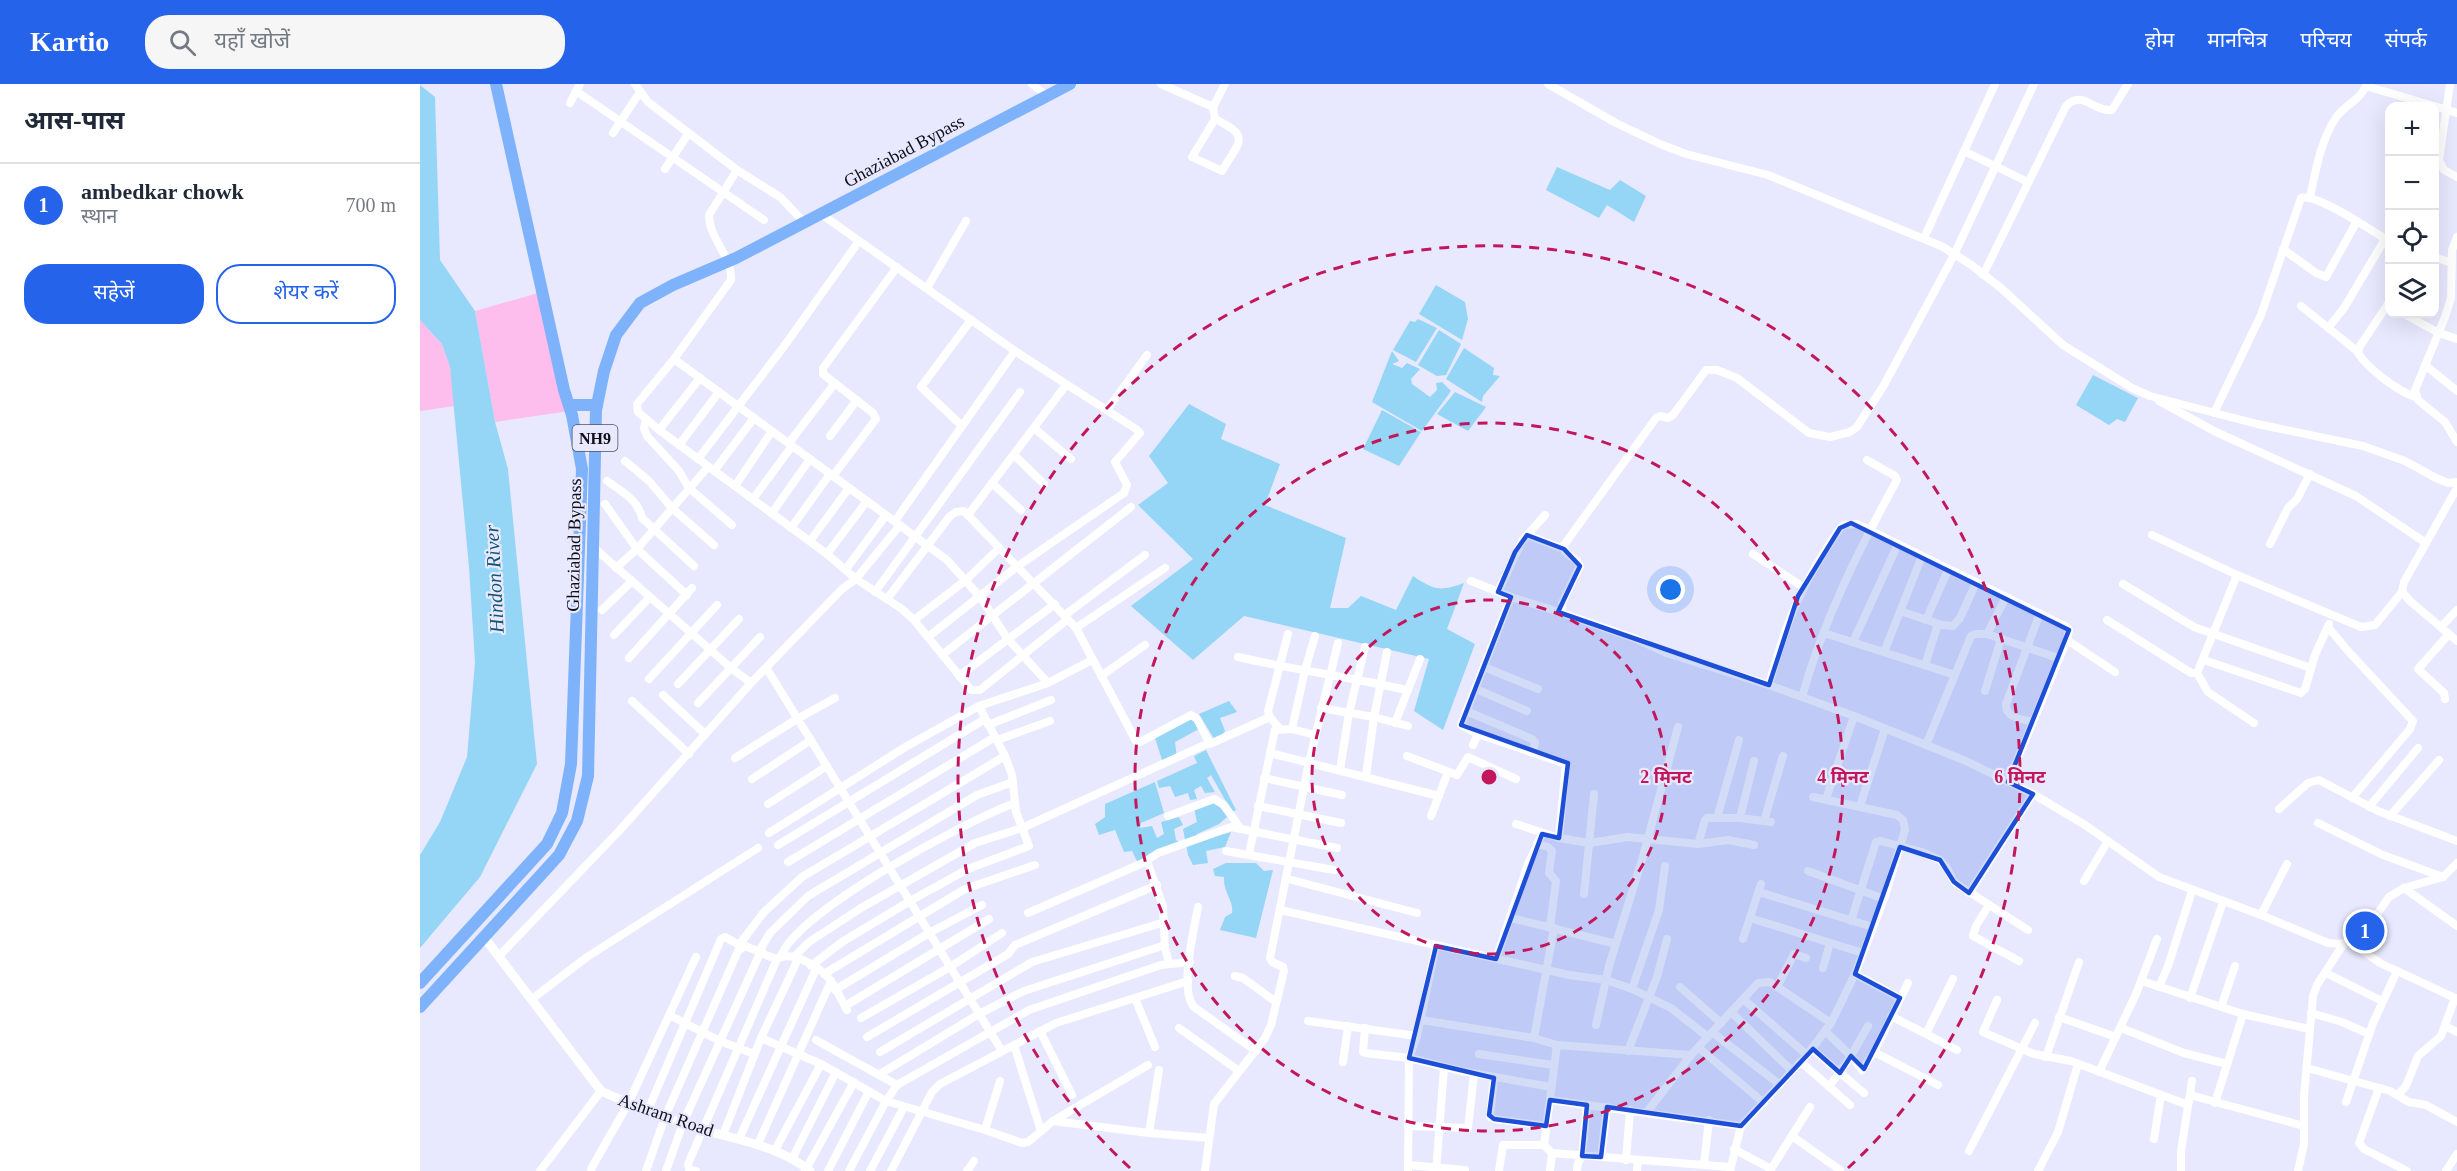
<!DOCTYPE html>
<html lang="hi">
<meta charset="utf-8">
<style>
:root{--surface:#fff;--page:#f6f6f7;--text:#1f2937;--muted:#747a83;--line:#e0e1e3;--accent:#2563eb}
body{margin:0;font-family:"Times New Roman","Noto Sans Devanagari",serif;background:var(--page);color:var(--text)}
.controls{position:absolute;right:18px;top:18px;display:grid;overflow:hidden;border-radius:12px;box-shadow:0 6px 24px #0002}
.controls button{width:54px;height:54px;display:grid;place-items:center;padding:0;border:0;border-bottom:2px solid var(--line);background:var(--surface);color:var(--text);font:30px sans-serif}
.you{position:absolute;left:1251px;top:506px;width:21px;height:21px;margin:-15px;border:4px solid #fff;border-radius:50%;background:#1a73e8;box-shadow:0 0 0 9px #1a73e833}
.badge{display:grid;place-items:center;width:39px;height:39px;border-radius:50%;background:var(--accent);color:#fff;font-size:20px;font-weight:700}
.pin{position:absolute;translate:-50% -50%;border:3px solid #fff;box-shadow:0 2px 6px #0006}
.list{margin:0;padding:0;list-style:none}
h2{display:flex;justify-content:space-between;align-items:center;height:78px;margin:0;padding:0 24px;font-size:26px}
h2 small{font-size:20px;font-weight:400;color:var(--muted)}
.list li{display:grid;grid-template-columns:39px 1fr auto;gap:18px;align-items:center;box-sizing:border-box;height:84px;padding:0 24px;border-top:2px solid var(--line)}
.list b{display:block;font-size:22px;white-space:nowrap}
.list p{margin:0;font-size:20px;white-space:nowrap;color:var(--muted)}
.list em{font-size:20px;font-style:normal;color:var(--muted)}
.actions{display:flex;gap:12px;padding:18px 24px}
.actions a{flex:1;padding:14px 0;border:2px solid var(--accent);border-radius:24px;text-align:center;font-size:21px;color:var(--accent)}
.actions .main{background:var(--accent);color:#fff}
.icon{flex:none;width:33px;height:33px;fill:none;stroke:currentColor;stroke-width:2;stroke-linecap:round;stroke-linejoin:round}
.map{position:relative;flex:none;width:2037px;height:1087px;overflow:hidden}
header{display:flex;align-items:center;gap:36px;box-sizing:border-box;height:84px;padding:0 30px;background:var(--accent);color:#fff}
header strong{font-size:28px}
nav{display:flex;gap:33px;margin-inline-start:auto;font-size:21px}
.search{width:420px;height:54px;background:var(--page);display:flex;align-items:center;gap:15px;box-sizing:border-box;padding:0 21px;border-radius:24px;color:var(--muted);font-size:22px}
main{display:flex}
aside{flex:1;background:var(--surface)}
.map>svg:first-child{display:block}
</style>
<header>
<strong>Kartio</strong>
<div class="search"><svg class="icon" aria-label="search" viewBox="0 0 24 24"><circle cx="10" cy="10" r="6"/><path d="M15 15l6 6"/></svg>यहाँ खोजें</div>
<nav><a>होम</a><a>मानचित्र</a><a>परिचय</a><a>संपर्क</a></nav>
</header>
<main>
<aside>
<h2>आस-पास<small></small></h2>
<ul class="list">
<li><span class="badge">1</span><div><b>ambedkar chowk</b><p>स्थान</p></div><em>700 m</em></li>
</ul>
<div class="actions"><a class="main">सहेजें</a><a>शेयर करें</a></div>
</aside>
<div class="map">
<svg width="2037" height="1087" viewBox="0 0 2037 1087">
<rect width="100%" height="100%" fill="#e8e9ff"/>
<g fill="#fdbded">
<path d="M122,208L150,327L75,338L55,227Z"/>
<path d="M0,236L22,260L30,283L35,322L0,327Z"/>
</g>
<g fill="#95d5f6">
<path d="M0,1L15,13L20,176L55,227L75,338L88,385L117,680L60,793L0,864V771L20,738L47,673L55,578L49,483L30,283L22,260L0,236Z"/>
<path d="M1137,83L1190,106L1200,96L1226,112L1214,138L1187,121L1179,134L1126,106Z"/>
<path d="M1016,201L1045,218L1048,235L1042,256L999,230Z"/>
<path d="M998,235L1017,244L996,278L973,266L990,237L995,238Z"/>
<path d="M1019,246L1041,260L1026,291L1017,292L998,281Z"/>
<path d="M1044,264L1074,284L1073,291L1080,292L1063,312L1062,318L1026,295Z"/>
<path d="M972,267L979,277L972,280L982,284L987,279L1000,285L991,295L992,300L1010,313L1017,306L1016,299L1022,298L1031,307L1002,347L952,318Z"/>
<path d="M1673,291L1718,314L1705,338L1697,335L1689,341L1656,321Z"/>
<path d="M1035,308L1066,323L1048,347L1017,330Z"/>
<path d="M769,320L806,340L801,355L860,380L845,421L926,454L910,524H928L941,512L976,526L993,492C1014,506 1020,508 1044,499L1027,545L1055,560L1023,646L994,627L1009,575L824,532L773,576L711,522L773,475L718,421L748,399L729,372Z"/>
<path d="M962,326L1001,348L979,382L943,365Z"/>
<path d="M809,617L817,628L800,634L805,647L796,658L779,630Z"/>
<path d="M771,630L779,645L755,658L757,674L743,679L735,654Z"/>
<path d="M786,666L816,726L812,728L791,691L787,694L795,708L785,709L781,702L774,706L777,715L770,716L768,709L755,713L750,702L739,704L737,697L777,679L774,672Z"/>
<path d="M735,698L744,729L721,739L720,744L732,742L737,754L744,750L741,738L759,733L763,741L754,745L756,756L764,761L717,777L712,767L704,768L695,746L679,751L675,740L685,733V720Z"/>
<path d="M796,718L807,733L799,740L777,750L778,757L811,748L805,763L786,767L788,779L773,781L768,771L763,745L777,738L774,724Z"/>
<path d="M806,779H836L844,787L853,786L836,854L800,846L805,833L812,829C814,816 803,809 804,793L795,792L793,785Z"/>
</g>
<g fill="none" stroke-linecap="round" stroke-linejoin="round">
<g stroke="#fff" stroke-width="8">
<path d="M215,0L228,18L317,86L360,113L385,139"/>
<path d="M612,0L627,12"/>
<path d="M741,0L793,23L805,0"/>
<path d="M1128,0L1196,39L1240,60L1266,70L1348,91L1521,162L1550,180L1581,204L1643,261L1712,304L1730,312L1837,340L1943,362L1985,377L2016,394L2028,399L2037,398"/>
<path d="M1614,0L1534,171L1464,301L1437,343L1430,348L1410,353L1389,349L1317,294L1297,286H1286L1253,331L1248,334L1240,332L1236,334L1144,461L1145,468L1157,477L1160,482L1142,519V529L1214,554L1246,569L1349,601L1434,632L1546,677L1613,710L1665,741L1739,793L1841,831L1908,859L1920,860L1936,855L1944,849L1969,813L1984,804L2023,793L2037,779"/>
<path d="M2030,0L2019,76L2024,86L2037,93"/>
<path d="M1946,2L2037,29"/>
<path d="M156,7L344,136"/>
<path d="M150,19L160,0"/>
<path d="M793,23L795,35L772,73L802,87C819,57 832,53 795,35"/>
<path d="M193,49L220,8"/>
<path d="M1544,67L1608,98"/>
<path d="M245,85L268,50"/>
<path d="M317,86L289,131C289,155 313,173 311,196L254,275L217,320L218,328L239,346L407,470L436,495L482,525L494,536L551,606H560L648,535"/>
<path d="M1890,113C1896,86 1900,59 1915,35C1924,21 1940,17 1947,0"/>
<path d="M401,130L595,267L716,345L720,349L695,378L707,401L704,409L598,482L508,553"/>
<path d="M2037,153L2032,166L2031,214L2025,233L1995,306L1998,316L2025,338L2037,358"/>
<path d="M1504,154L1575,0"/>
<path d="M1863,165L1896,189L1906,193L1937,137"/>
<path d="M2014,173L2032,179"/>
<path d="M1563,191L1646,22C1663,5 1673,28 1692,26L1708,0"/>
<path d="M507,204L546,137"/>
<path d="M1970,217L1940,262L1938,269C1948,285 1978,307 1995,313"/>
<path d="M1881,222L1937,267"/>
<path d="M1984,230L2019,249L2037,255"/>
<path d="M1908,244L1924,224L1965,155"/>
<path d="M254,275L527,476L561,514L587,554L628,599"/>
<path d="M2005,281L2037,307"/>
<path d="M1739,317L1796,348L1936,412L2006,459"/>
<path d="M687,326L727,271"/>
<path d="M1794,329L1841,231L1881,114C1897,109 1954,148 1970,158"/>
<path d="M226,335L224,344L227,352L259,387L269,404L312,441"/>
<path d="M542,342L501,303L551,236"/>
<path d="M614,344L651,375"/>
<path d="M239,346L280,294"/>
<path d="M410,352L437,316"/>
<path d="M369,359L415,299"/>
<path d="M259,361L299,308"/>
<path d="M594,371L624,400"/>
<path d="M278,375L365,261L439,157"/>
<path d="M205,377L229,397L252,424L294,461"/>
<path d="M294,387L334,334"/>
<path d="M413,392L456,335L453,329L403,290V284L477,183"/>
<path d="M187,397C200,406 219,417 222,434L274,482"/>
<path d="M572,399L601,426"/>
<path d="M315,402L352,347"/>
<path d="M2037,404L1984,498L1982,508L1990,517L2037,557"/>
<path d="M333,415L372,362"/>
<path d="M185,420L217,465L267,511"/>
<path d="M352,429L390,375"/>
<path d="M548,431L646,301"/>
<path d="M475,437L595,267"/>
<path d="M371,444L410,390"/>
<path d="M1107,451L1144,465"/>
<path d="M1732,451L1817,491L1941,543L1955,541L1982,508"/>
<path d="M390,457L429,404"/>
<path d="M1850,460L1868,424L1877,415L1890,390"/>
<path d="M172,462L311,584L331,599"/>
<path d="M407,470L447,417"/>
<path d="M1333,470L1383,503"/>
<path d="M196,484L217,465L288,383"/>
<path d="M426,485L466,431"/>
<path d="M1051,497L1091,513L1142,529"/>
<path d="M1703,500L1774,543L1891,584"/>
<path d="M455,508L600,308"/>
<path d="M1078,508L1102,457L1125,431"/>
<path d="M1091,513L1041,641L1058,650L1146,680L1139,754L1169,759L1208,753L1278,760L1308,756L1334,761"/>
<path d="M467,515L530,432L536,428L544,427L656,544L716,657L720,658L771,631L777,635L790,660L850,633"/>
<path d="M182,526L212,497"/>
<path d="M1480,527L1522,541L1533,542L1540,534L1556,499"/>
<path d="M645,531L725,471"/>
<path d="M494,536L546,496L578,465"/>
<path d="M1506,536L1528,486"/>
<path d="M1687,536L1771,589H1777L1817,491"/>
<path d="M1908,543L1928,567L1993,637L1990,645L1932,714"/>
<path d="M2021,543L2037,526"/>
<path d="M656,544L745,484"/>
<path d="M1404,549L1535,591"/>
<path d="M1567,550L1586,513"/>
<path d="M194,551L230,513"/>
<path d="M1647,556L1695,588"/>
<path d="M1433,558L1478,460"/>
<path d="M1464,568L1502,472"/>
<path d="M522,571L711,423"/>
<path d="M818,573C874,586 931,593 986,606"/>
<path d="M209,574L272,504"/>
<path d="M1784,576L1881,609L1885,605L1895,571L1909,540"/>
<path d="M1505,581L1518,540"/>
<path d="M1064,583L1118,605"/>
<path d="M347,585L582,967"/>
<path d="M1777,589L1788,608L1834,639"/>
<path d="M539,592L635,520"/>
<path d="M681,592L725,561"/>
<path d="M229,595L297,521"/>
<path d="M258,600L319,535"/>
<path d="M1349,601C1366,537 1382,499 1420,444L1424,441L1437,440L1647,543L1649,546L1647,556L1588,698"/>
<path d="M1056,605L1107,627"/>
<path d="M1565,607L1581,555"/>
<path d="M243,611L285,650"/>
<path d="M1382,613C1403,537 1439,465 1477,396L1475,392L1447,376"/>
<path d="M2025,615L2024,609L1998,585L2029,550"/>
<path d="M212,617L269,670"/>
<path d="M278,619L340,553"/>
<path d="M901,624L954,633L988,642"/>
<path d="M1046,627L1112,655L1115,658L1113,669"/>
<path d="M1613,638C1602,635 1585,634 1586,620L1620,529"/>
<path d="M975,639L1000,575"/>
<path d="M568,641L631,616"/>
<path d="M859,644L849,632L848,627L868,550"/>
<path d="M872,645L885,586L895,552"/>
<path d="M577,656L630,637"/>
<path d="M1053,661L1058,650"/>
<path d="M1506,661L1551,552L1555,550H1567L1638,574"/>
<path d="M850,669L1019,712"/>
<path d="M987,672L1037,691L1048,673L1096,695"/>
<path d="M315,674L377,635L415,614"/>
<path d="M920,686L929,629L945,563"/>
<path d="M946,692L954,633L967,568"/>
<path d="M844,694L922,711"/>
<path d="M332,695L391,656"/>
<path d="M1406,715L1434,632"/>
<path d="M348,720L407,682"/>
<path d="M838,722L921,739"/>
<path d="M1440,722L1465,645"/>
<path d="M1949,723L1998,664"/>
<path d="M1859,725L1888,699L1899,696L1958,727L2037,757"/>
<path d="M748,732L794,715L804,721L820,744"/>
<path d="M1011,732L1028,688"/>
<path d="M1970,732L2019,676"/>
<path d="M1297,734L1319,656"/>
<path d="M1320,734L1334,677"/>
<path d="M1344,737L1363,672"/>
<path d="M1898,739L1963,771L2023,793"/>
<path d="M1096,740L1139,754"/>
<path d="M349,749L487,662L559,622L628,599L672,576"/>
<path d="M1117,760L1128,763L1132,767L1129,789L1136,797L1130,843"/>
<path d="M1278,760L1285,736L1287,734H1320L1351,738"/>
<path d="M358,761L565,635"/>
<path d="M806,767L914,786"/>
<path d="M829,770L855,646L872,645L895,651"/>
<path d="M727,777L743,822L745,864L749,879"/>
<path d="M368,778L575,653"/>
<path d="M1245,782L1239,826L1212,905L1251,924L1288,953"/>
<path d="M1388,787L1464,815"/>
<path d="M868,795L997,829"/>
<path d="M1664,797L1688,757"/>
<path d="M1984,804L2037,842"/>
<path d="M1339,808L1453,843"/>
<path d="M1549,809L1613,710"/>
<path d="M1164,810L1174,710"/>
<path d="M1569,821L1556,842L1553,852L1599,877"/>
<path d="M778,823C774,846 759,906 774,923L836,967"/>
<path d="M860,826L1149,891L1186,896L1212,905"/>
<path d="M608,829L723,779L738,769L811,743L917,764"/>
<path d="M1841,831L1867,780"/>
<path d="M1091,834L1196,860"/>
<path d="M1330,834L1443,869"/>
<path d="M1431,837L1456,758L1461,757L1502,768L1520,776L1527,784L1534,798L1608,846"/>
<path d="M1323,855L1341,800"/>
<path d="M1930,858L1960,879L2037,915"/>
<path d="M319,861L344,828L382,793L585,672"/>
<path d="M80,871L199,747L331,599L422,505L436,495L480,441"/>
<path d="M361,872C379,826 546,737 595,719"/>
<path d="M374,873L389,858L441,824L555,759L602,744L789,659"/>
<path d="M1076,875L1108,780L1122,750"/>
<path d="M391,882L422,858L490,817L548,785L609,762L596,728L592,691L585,672L559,622"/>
<path d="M1403,884L1410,859"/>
<path d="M1906,889L1962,917"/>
<path d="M404,890L545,805L615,781"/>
<path d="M1435,890L1480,914"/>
<path d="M815,892L823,894L856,918"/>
<path d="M1722,897L1823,930L1889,945"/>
<path d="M1260,903L1301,939"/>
<path d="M1357,903L1374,870L1386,874"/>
<path d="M1739,903L1748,882L1772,807"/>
<path d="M415,906L509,849L562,821"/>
<path d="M715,914L735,963"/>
<path d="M1770,914L1803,818"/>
<path d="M112,915L167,873L338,764"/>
<path d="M1323,915L1387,971"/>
<path d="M1577,916L1563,948L1614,970L1651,977L1768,1021"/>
<path d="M425,922L569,835"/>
<path d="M1801,923L1815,882"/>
<path d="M427,926C422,917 417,906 411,897C401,883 372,866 357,875L343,870L341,864L350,849L388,812L557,711L593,698"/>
<path d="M1311,928L1372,987"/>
<path d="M1891,929L1922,938L1949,950"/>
<path d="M249,931L300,957L334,970"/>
<path d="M1471,932L1537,966"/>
<path d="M1639,933L1696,953"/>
<path d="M441,934L530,883L582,849"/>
<path d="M1001,936L1114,954L1137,961L1271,971"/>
<path d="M888,937L997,952"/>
<path d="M1176,941L1189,882L1222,776L1258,643"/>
<path d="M2025,942L2037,948"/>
<path d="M759,944L819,987"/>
<path d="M945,944L943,968L945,969L989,974L1041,987L1131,1003"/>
<path d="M1701,944L1764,969L1807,980"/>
<path d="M620,947L652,1011"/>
<path d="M1405,947L1431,972L1448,942"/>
<path d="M1292,948L1359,1000"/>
<path d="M1506,950L1533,895"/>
<path d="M447,953L588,870L595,861L737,801"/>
<path d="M341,954L401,980L466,1017L565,1046L602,1059L608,1058L633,1037L728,981"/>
<path d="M1114,954L1134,844"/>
<path d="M396,956L477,1001"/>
<path d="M594,961L621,1047"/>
<path d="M1279,964L1344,1019"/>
<path d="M1392,965L1444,1009"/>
<path d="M1208,967L1237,893L1247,855"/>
<path d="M460,968L612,878L745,838"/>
<path d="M1454,968L1488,899"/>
<path d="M1059,970L1133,981"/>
<path d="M1626,973L1659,878"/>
<path d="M923,978L928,942"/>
<path d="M1381,978L1430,1021"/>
<path d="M1887,984L1970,1007L1989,1018L2006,1021L2037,1038"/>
<path d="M1679,988L1716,910L1737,855"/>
<path d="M460,990L559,930L604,907L745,861"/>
<path d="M1074,994L1070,1033L1074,1035L1126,1042"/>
<path d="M1409,1003L1431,972L1442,986L1454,968L1518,1001"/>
<path d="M1959,1004L1939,1059L1944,1065L1987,1087"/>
<path d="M1770,1011L1884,1042"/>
<path d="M1978,1011L1986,1002L1998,972L2021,952L2035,914"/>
<path d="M1130,1016L1321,1042"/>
<path d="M1926,1018L1953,939L1977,887"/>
<path d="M1795,1019L1823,930"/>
<path d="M228,1026L301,855L305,853L321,862"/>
<path d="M1227,1028L1271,971L1338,899L1350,898L1411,939"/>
<path d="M633,1037L729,1049L789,1054"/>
<path d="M988,1042L1048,1044L1054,990"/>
<path d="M565,1046L580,997"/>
<path d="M729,1049L739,986"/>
<path d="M303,1051L341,954L378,875"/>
<path d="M1372,1052L1420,1086"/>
<path d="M319,1055L396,885"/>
<path d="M1734,1055L1741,1011"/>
<path d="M338,1060L411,897"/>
<path d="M1314,1065L1351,1085L1390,1023"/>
<path d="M355,1066L401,980"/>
<path d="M1549,1067L1615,939"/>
<path d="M1132,1069L1310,1083"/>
<path d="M1181,1073L1187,1023"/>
<path d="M372,1075L416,988"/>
<path d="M1206,1076L1210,1026"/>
<path d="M1284,1080L1289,1036"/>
<path d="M988,1081L1045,1086"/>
<path d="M171,1085L208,1020L276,873"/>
<path d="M120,1087L181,1007"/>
<path d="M226,1087L245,1033L318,867L325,862L340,868"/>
<path d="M246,1087L263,1039L341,867"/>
<path d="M276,1087L269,1085L268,1080L357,875"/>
<path d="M385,1087L434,998"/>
<path d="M408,1087L449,1007"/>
<path d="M429,1087L466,1017L477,1001L609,926L741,881L770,878"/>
<path d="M450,1087L484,1023"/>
<path d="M471,1087L512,1008L520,1000L636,939L768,897"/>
<path d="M547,1087L554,1077"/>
<path d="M785,1087L794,1020L845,954L851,941L864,887L863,883L852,878L850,874L889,678L918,559"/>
<path d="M988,1087L989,974L997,952L1016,862"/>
<path d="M1016,1087L1024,984"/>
<path d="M1079,1087L1083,1061H1124"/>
<path d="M1130,1087L1132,1069L1124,1061L1137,961"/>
<path d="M1157,1087L1158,1079L1162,1072L1167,1021"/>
<path d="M1217,1087L1218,1077"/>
<path d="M1310,1087L1321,1042L1387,971L1411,939L1435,890L1464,815L1485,746L1483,736L1477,731L1393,713"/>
<path d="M1618,1087L1638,1048L1658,980"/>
<path d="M1761,1087V1067L1772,997"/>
<path d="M1878,1087L1884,1060V1012L1893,912L1897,901L1924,859"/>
<path d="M2026,1087L2037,1070"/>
</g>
<path stroke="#fff" stroke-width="9" d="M64,853L181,1007C214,1022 249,1036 284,1046C321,1057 359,1062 390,1087"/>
<g stroke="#7eb3fc" stroke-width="12">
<path d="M149,321H177"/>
<path d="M0,899L127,760L142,729L151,680L162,385L152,331L144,306L76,0"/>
<path d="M0,923L139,771L157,737L168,692L176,326L184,287L196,251L220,219L253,201L316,174L650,0"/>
</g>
</g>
<path fill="#1d4ed8" fill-opacity="0.2" stroke="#1d4ed8" stroke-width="4.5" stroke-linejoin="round" d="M1431,439L1649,546L1588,698L1613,710L1549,809L1534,798L1520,776L1480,763L1435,890L1480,914L1444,985L1431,972L1420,989L1393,965L1321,1042L1187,1023L1181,1073L1162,1072L1167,1021L1130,1016L1126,1042L1074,1035L1069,1031L1074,994L989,974L1016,862L1076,875L1122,750L1139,754L1148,679L1041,641L1091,513L1078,508L1095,468L1107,451L1144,465L1160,482L1138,528L1349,601L1378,512L1420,444Z"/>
<g fill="none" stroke="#c2185b" stroke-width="3" stroke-dasharray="10 8">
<circle cx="1069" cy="693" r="177"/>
<circle cx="1069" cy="693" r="354"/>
<path d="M710 1084A531 531 0 1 1 1428 1084"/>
</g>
<g text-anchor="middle" stroke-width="4.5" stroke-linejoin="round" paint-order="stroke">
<rect fill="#e8e9ff" stroke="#50515d" stroke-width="1.5" x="152.5" y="341" width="45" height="26" rx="4.5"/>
<g font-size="16" font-weight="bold" fill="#0f1017">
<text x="175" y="360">NH9</text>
</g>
<g font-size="18" fill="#0f1017" stroke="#e8e9ff">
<text transform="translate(484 67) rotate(-28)" y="6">Ghaziabad Bypass</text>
<text transform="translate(154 461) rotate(-89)" y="6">Ghaziabad Bypass</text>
<text transform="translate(246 1031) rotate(19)" y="6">Ashram Road</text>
</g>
<g font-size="20" font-style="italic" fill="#115470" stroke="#e8e9ff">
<text transform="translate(74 495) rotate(-93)" y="7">Hindon River</text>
</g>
</g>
<circle cx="1069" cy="693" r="9" fill="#c2185b" stroke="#e8e9ff" stroke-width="3"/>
<g font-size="18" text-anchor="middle" font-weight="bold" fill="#c2185b" stroke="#e8e9ff" stroke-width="4.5" stroke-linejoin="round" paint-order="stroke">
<text x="1246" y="699">2 मिनट</text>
<text x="1423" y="699">4 मिनट</text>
<text x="1600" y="699">6 मिनट</text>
</g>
</svg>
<div class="controls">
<button>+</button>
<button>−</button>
<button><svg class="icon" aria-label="locate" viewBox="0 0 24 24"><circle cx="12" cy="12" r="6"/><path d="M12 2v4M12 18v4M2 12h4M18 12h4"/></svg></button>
<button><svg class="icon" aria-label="layers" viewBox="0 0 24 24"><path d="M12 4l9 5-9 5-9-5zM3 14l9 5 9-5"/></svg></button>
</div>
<div class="you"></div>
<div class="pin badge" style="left:1945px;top:847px">1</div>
</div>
</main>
